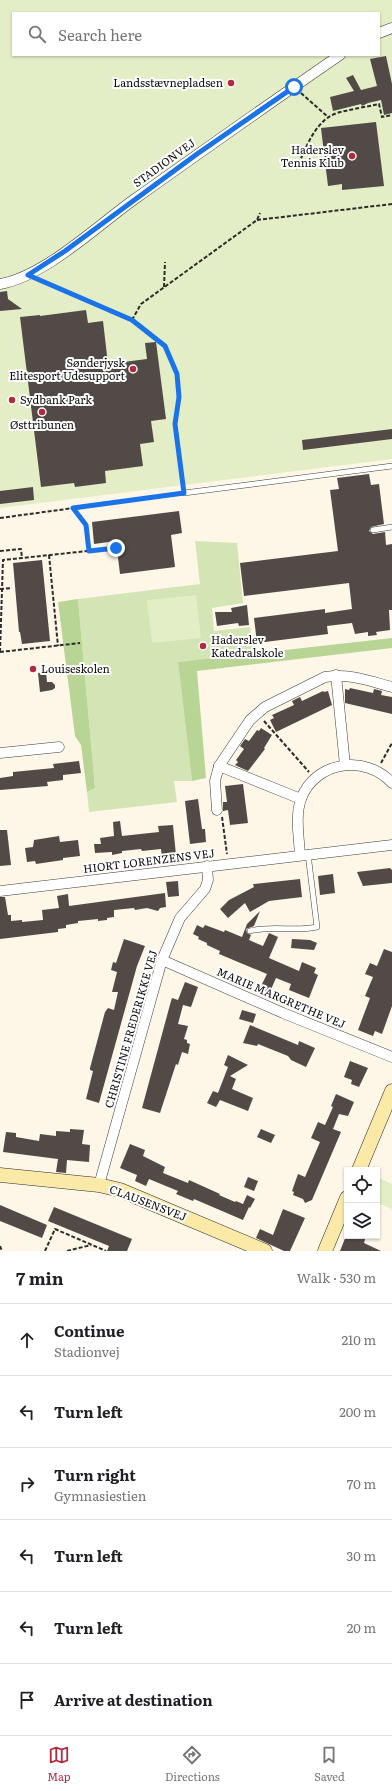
<!DOCTYPE html>
<meta charset="utf-8">
<style>
:root{--surface:#fff;--page:#f6f6f6;--text:#202124;--muted:#757577;--line:#e0e0e0;--accent:#b12b3f}
body{margin:0;font-family:Literata,serif;background:var(--page);color:var(--text)}
.controls{position:absolute;right:12px;bottom:12px;display:grid;overflow:hidden;border-radius:0px;box-shadow:0 1px 3px #0004}
.controls button{width:36px;height:36px;display:grid;place-items:center;padding:0;border:0;border-bottom:1px solid var(--line);background:var(--surface);color:var(--text);font:20px sans-serif}
.stop{position:absolute;width:12px;height:12px;margin:-9px;border:3px solid #1a73e8;border-radius:50%;background:#fff}
.stop.end{background:#1a73e8;border-color:#fff;box-shadow:0 1px 4px #0008}
.list{margin:0;padding:0;list-style:none}
h2{display:flex;justify-content:space-between;align-items:center;height:52px;margin:0;padding:0 16px;font-size:17px}
h2 small{font-size:13px;font-weight:400;color:var(--muted)}
.list li{display:grid;grid-template-columns:26px 1fr auto;gap:12px;align-items:center;box-sizing:border-box;height:72px;padding:0 16px;border-top:1px solid var(--line)}
.list b{display:block;font-size:15px;white-space:nowrap}
.list p{margin:0;font-size:13px;white-space:nowrap;color:var(--muted)}
.list em{font-size:13px;font-style:normal;color:var(--muted)}
.icon{flex:none;width:22px;height:22px;fill:none;stroke:currentColor;stroke-width:2;stroke-linecap:round;stroke-linejoin:round}
.map{position:relative;flex:none;width:392px;height:1251px;overflow:hidden}
.search{position:absolute;background:var(--surface);box-shadow:0 1px 3px #0004;left:12px;right:12px;top:12px;height:44px;display:flex;align-items:center;gap:10px;box-sizing:border-box;padding:0 14px;border-radius:0px;color:var(--muted);font-size:15px}
.sheet{height:484px;background:var(--surface)}
nav{display:flex;justify-content:space-around;align-items:center;box-sizing:border-box;height:56px;border-top:1px solid var(--line);background:var(--surface);font-size:11px;color:var(--muted)}
nav a{display:grid;justify-items:center;gap:2px}
nav .on{color:var(--accent)}
.map>svg:first-child{display:block}
</style>
<div class="map">
<svg width="392" height="1251" viewBox="0 0 392 1251">
<rect width="100%" height="100%" fill="#fef7e8"/>
<path fill="#d3e5b5" d="M195,541L237,543L243,603L212,608L214,631L250,627L254,654L178,662L192,781H174L177,802L89,812L87,792L95,788L78,599L200,584Z"/>
<g fill="#b8d595">
<path d="M78,599L95,788L87,792L81,745L75,736L58,602Z"/>
<path d="M392,638V648L197,671L206,778L192,781L178,662Z"/>
</g>
<g fill="#e3edc6" fill-rule="evenodd">
<path d="M0,0H392V459L0,508ZM13,13H379V55H13Z"/>
<path d="M196,595L201,638L152,643L147,600Z"/>
<path d="M377,1177L392,1184V1209L377,1203Z"/>
</g>
<g fill="#524a47">
<path d="M386,56L392,84V113L384,115L381,100L368,103L362,106L361,104L333,111L330,97L354,91L346,78L353,75L361,90L377,86L370,59Z"/>
<path d="M376,122L384,186L342,190V184L328,186L321,128Z"/>
<path d="M7,291L8,299L22,309L0,311V292Z"/>
<path d="M86,310L88,323L103,321L108,364L147,359L145,343L156,342L166,419L151,421L154,442L140,444L143,466L105,471L106,483L75,487L74,483L41,487L20,317L40,315V316Z"/>
<path d="M392,429V439L303,450L302,440Z"/>
<path d="M369,474L371,485L379,484L384,524L371,527L369,531L373,534L385,532L386,545L392,544V610H389L390,630L376,632L377,635L368,636V632L355,634L352,623L327,626L328,634L257,643L254,618L325,609V613L352,609L349,583L244,596L240,563L338,551L330,490L339,489L337,478Z"/>
<path d="M33,487L34,500L0,504V491Z"/>
<path d="M179,511L182,533L171,535L175,567L120,574L116,541L94,544L92,522Z"/>
<path d="M42,560L50,641L22,644L20,632H19L13,563Z"/>
<path d="M247,605L249,625L239,626L238,623L217,626L215,612H232L231,608Z"/>
<path d="M46,672L47,682H52L55,685V688L52,690L40,692L38,673Z"/>
<path d="M350,688L373,693L374,689L382,691L381,695L392,697V714L345,703V689L349,690Z"/>
<path d="M323,691L324,692L328,691L332,705L276,732L270,720L274,718L272,715L294,705L292,701L300,697L302,701Z"/>
<path d="M261,728L272,735L264,748L265,749L248,771L237,766L235,765L238,762L236,760L244,749L240,746L245,739L249,741L257,730L259,731Z"/>
<path d="M79,761L81,773L63,775V780L47,782L48,786L0,790V778L13,776V772L54,768L53,764Z"/>
<path d="M243,784L248,823L230,825L228,810L223,811V802H227L225,786Z"/>
<path d="M198,799L202,829H205L206,842L190,844L185,801Z"/>
<path d="M120,821L122,836L159,832L158,826L173,825L176,855L162,857L161,849L142,851L141,849L122,851V853L112,855V852L95,853L94,844H101L100,838L114,836L113,822Z"/>
<path d="M0,830H7L11,865L0,866Z"/>
<path d="M59,836L60,842L78,840L80,856L63,858V860L36,864L35,861L27,862L25,848L33,847L34,840Z"/>
<path d="M390,868L392,870V883L363,886L357,872Z"/>
<path d="M333,874L335,893L320,895L318,876Z"/>
<path d="M300,879L302,897L269,901L250,912L245,903L228,918L220,909L229,900L254,887L253,884Z"/>
<path d="M178,881L179,896L168,897L166,882Z"/>
<path d="M165,893L166,907L160,908L158,911L147,908L135,910L134,908L114,910V917L107,918V920L98,921V919L78,921V923L66,925V928L58,929V932L0,939V897H5L8,915H11V921L22,920V922L43,920L42,910L59,908L57,896L68,894L69,906Z"/>
<path d="M260,911L254,926L246,929L247,933L251,935L249,940L263,946L269,933L278,937L269,958L299,971L302,962L316,968L314,973L318,975L309,998L289,990L291,984L276,978L269,994L259,990L267,974L219,954L220,951L207,945V943L198,939L199,937L193,934L197,925L203,928L205,925L224,932L225,930L242,937L247,924Z"/>
<path d="M124,939L145,946L137,966L99,1103L86,1099L93,1071L90,1070V1068L105,1012L108,1008L114,1010L118,992H112L117,972L111,970L113,962L116,963Z"/>
<path d="M292,939L310,940L317,943L314,950L291,948Z"/>
<path d="M384,949L392,952V1006L382,1034L375,1031L373,1036L358,1030L370,998L365,996L373,977L365,974L370,963L377,966Z"/>
<path d="M185,982L198,987L191,1007L183,1005L178,1024L188,1026L184,1039L187,1040V1043L190,1044L188,1054L182,1052L178,1065L176,1064L160,1113L142,1108L171,1001L172,998L178,1000Z"/>
<path d="M242,1010L256,1014L253,1023L239,1019Z"/>
<path d="M250,1025L298,1045L299,1041L315,1048L306,1067L291,1060L288,1056L258,1044L257,1046L243,1043Z"/>
<path d="M228,1055L248,1065L230,1076L236,1079L232,1089L253,1098L248,1111L220,1100L216,1107L207,1103L213,1091L218,1093L228,1067L224,1065Z"/>
<path d="M350,1061L368,1068L359,1087L351,1084L352,1080L344,1077Z"/>
<path d="M336,1094L354,1102L348,1116L339,1114L333,1129L341,1132L312,1200L305,1203L303,1199L293,1195L294,1192L292,1191L298,1174L305,1177L320,1142L311,1138L318,1122L325,1125L333,1107L331,1106Z"/>
<path d="M70,1129L84,1130L82,1144L90,1145L89,1162L67,1160L66,1173L56,1172L58,1159L3,1152L6,1132L16,1133V1137L39,1141L40,1134L56,1136V1131L70,1132Z"/>
<path d="M261,1129L275,1135L271,1143L257,1137Z"/>
<path d="M130,1144L145,1150L143,1156L165,1167L163,1173L188,1183L189,1180L220,1194L219,1195L235,1202L236,1201L243,1204L247,1195L255,1199L250,1208L249,1207L243,1220L194,1199L193,1201L176,1194L178,1191L149,1179L146,1186L135,1181L137,1175L120,1168Z"/>
<path d="M248,1177L258,1181L254,1191L244,1187Z"/>
<path d="M0,1205L47,1225L42,1238L0,1221Z"/>
<path d="M54,1207L132,1239L127,1251H107L109,1246L48,1221Z"/>
<path d="M283,1209L305,1218L290,1251H284L256,1238L260,1229L273,1235Z"/>
<path d="M346,1236H366L364,1243L381,1251H340Z"/>
</g>
<g fill="none" stroke-linecap="round" stroke-linejoin="round">
<g stroke="#3d3d3d" stroke-width="6">
<g id="lane">
<path d="M184,493L392,466"/>
<path d="M373,530L392,527"/>
<path d="M250,931C272,925 295,932 317,927L308,854"/>
</g>
</g>
<g stroke="#3d3d3d" stroke-width="11">
<g id="street">
<path d="M379,33L392,28"/>
<path d="M0,284C43,277 96,227 132,201C201,152 270,103 340,55"/>
<path d="M336,675L345,765"/>
<path d="M0,753L59,747"/>
<path d="M219,766L301,799"/>
<path d="M217,810L215,781L219,766L250,720L265,707L325,677C349,673 369,681 392,687"/>
<path d="M300,855C299,837 295,816 301,799C315,761 366,754 392,783"/>
<path d="M0,891L392,845"/>
<path d="M162,960L283,1013L392,1057"/>
<path d="M99,1185L162,960L180,918L205,889L208,880L207,866"/>
</g>
</g>
<g stroke="#2c2c2c" stroke-width="15">
<g id="secondary">
<path d="M359,1170L392,1091"/>
<path d="M0,1175L99,1185L120,1190L265,1251"/>
<path d="M325,1251L347,1198"/>
</g>
</g>
<g stroke="#2c2c2c" stroke-width="2" stroke-dasharray="4 2" stroke-linecap="butt">
<path d="M301,93L328,117"/>
<path d="M296,169C306,149 314,121 337,113C351,109 366,107 379,104L382,117L392,115"/>
<path d="M257,220L392,204"/>
<path d="M39,280L132,320L165,346L177,374L179,397L175,424L183,487"/>
<path d="M164,287L165,262"/>
<path d="M132,320L141,304L257,220L260,213"/>
<path d="M73,508L86,525L89,551"/>
<path d="M0,518L177,494"/>
<path d="M0,551L21,549L22,558"/>
<path d="M49,555L58,646"/>
<path d="M0,589L12,588"/>
<path d="M0,652L3,560L116,548"/>
<path d="M0,652L80,643"/>
<path d="M264,721L309,772"/>
<path d="M381,763L392,743"/>
<path d="M222,817L227,854"/>
<path d="M0,1246L2,1251"/>
<path d="M45,1251L55,1229L106,1251"/>
<path d="M67,1251L91,1245"/>
</g>
<use href="#lane" stroke="#fff" stroke-width="5"/>
<use href="#street" stroke="#fff" stroke-width="10"/>
<use href="#secondary" stroke="#fae9a7" stroke-width="14"/>
</g>
<g fill="none" stroke-linecap="round" stroke-linejoin="round">
<path stroke="#1a73e8" stroke-width="5" d="M116,548L89,551L86,525L73,508L184,493L175,424L179,397L177,374L165,346L132,320L28,275L65,251L197,154L294,87"/>
</g>
<g fill="#b12b3f" stroke="#fff" stroke-width="1.5">
<circle cx="231" cy="83" r="4"/>
<circle cx="352" cy="156" r="4"/>
<circle cx="133" cy="369" r="4"/>
<circle cx="12" cy="400" r="4"/>
<circle cx="42" cy="412" r="4"/>
<circle cx="203" cy="646" r="4"/>
<circle cx="33" cy="669" r="4"/>
</g>
<g text-anchor="middle" stroke-width="4" stroke-linejoin="round" paint-order="stroke">
<g font-size="11" fill="#0a0a0a" stroke="#fff" text-anchor="end">
<text x="223" y="87">Landsstævnepladsen</text>
<text x="344" y="154">Haderslev<tspan x="344" dy="13">Tennis Klub</tspan></text>
<text x="125" y="367">Sønderjysk<tspan x="125" dy="13">Elitesport Udesupport</tspan></text>
<text x="20" y="404" text-anchor="start">Sydbank Park</text>
<text x="42" y="429" text-anchor="middle">Østtribunen</text>
<text x="211" y="644" text-anchor="start">Haderslev<tspan x="211" dy="13">Katedralskole</tspan></text>
<text x="41" y="673" text-anchor="start">Louiseskolen</text>
</g>
<g font-size="11" fill="#0a0a0a" stroke="#fff">
<text transform="translate(164 163) rotate(-36)" y="4">STADIONVEJ</text>
<text transform="translate(149 861) rotate(-7)" y="4">HIORT LORENZENS VEJ</text>
<text transform="translate(281 998) rotate(23)" y="4">MARIE MARGRETHE VEJ</text>
<text transform="translate(131 1029) rotate(-74)" y="4">CHRISTINE FREDERIKKE VEJ</text>
<text transform="translate(148 1203) rotate(21)" y="4">CLAUSENSVEJ</text>
</g>
</g>
</svg>
<div class="controls">
<button><svg class="icon" aria-label="locate" viewBox="0 0 24 24"><circle cx="12" cy="12" r="6"/><path d="M12 2v4M12 18v4M2 12h4M18 12h4"/></svg></button>
<button><svg class="icon" aria-label="layers" viewBox="0 0 24 24"><path d="M12 4l9 5-9 5-9-5zM3 14l9 5 9-5"/></svg></button>
</div>
<div class="stop" style="left:294px;top:87px"></div>
<div class="stop end" style="left:116px;top:548px"></div>
<div class="search"><svg class="icon" aria-label="search" viewBox="0 0 24 24"><circle cx="10" cy="10" r="6"/><path d="M15 15l6 6"/></svg>Search here</div>
</div>
<section class="sheet">
<h2>7 min<small>Walk · 530 m</small></h2>
<ul class="list">
<li><svg class="icon" aria-label="ahead" viewBox="0 0 24 24"><path d="M12 20V5M6 11l6-6 6 6"/></svg><div><b>Continue</b><p>Stadionvej</p></div><em>210 m</em></li>
<li><svg class="icon" aria-label="left" viewBox="0 0 24 24"><path d="M17 20v-9H6M10 6l-5 5 5 5"/></svg><div><b>Turn left</b></div><em>200 m</em></li>
<li><svg class="icon" aria-label="right" viewBox="0 0 24 24"><path d="M7 20v-9h11M14 6l5 5-5 5"/></svg><div><b>Turn right</b><p>Gymnasiestien</p></div><em>70 m</em></li>
<li><svg class="icon" aria-label="left" viewBox="0 0 24 24"><path d="M17 20v-9H6M10 6l-5 5 5 5"/></svg><div><b>Turn left</b></div><em>30 m</em></li>
<li><svg class="icon" aria-label="left" viewBox="0 0 24 24"><path d="M17 20v-9H6M10 6l-5 5 5 5"/></svg><div><b>Turn left</b></div><em>20 m</em></li>
<li><svg class="icon" aria-label="arrive" viewBox="0 0 24 24"><path d="M6 21V4h12l-3 4 3 4H6"/></svg><div><b>Arrive at destination</b></div></li>
</ul>
</section>
<nav>
<a class="on"><svg class="icon" aria-label="map" viewBox="0 0 24 24"><path d="M3 6l6-2 6 2 6-2v14l-6 2-6-2-6 2zM9 4v14M15 6v14"/></svg>Map</a>
<a><svg class="icon" aria-label="directions" viewBox="0 0 24 24"><path d="M12 3l9 9-9 9-9-9zM9 14v-3h6M13 9l2 2-2 2"/></svg>Directions</a>
<a><svg class="icon" aria-label="saved" viewBox="0 0 24 24"><path d="M7 4h10v16l-5-4-5 4z"/></svg>Saved</a>
</nav>
